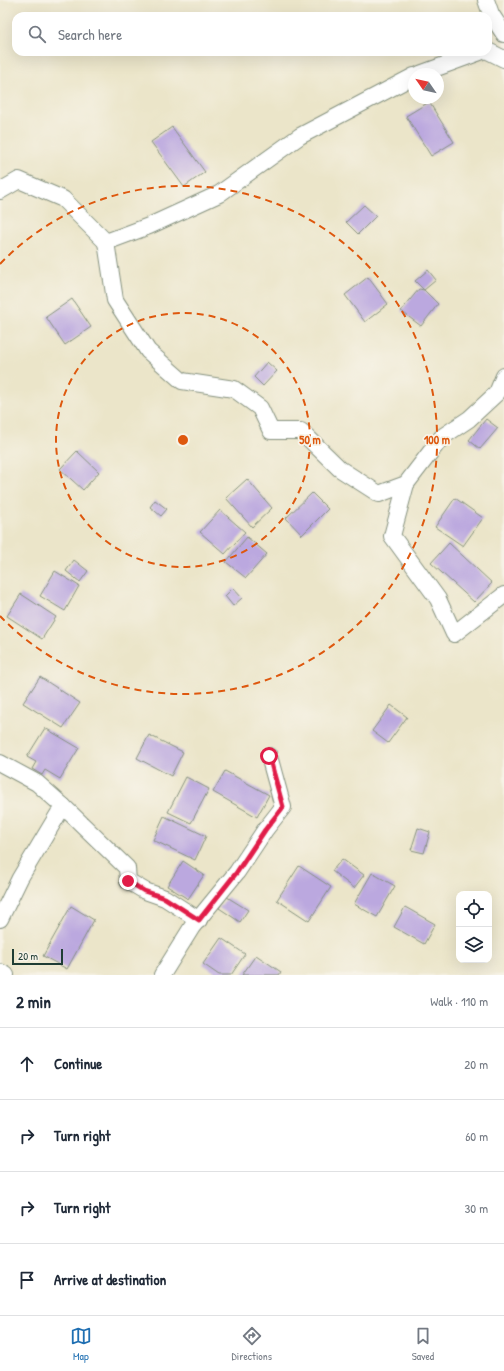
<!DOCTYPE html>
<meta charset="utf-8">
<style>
:root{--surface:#fff;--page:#f6f6f7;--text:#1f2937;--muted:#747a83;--line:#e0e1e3;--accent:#1f6fb2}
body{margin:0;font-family:"Patrick Hand",sans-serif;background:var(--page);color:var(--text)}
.controls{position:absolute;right:12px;bottom:12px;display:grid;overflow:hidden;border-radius:8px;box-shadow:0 4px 16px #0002}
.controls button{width:36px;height:36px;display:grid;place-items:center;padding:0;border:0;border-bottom:1px solid var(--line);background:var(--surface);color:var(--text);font:20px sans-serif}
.compass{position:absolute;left:408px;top:68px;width:36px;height:36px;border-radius:50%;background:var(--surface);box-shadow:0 4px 16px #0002;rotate:304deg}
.scale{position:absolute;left:12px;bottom:10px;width:51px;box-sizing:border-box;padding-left:4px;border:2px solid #1f3d34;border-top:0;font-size:11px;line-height:14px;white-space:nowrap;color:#1f3d34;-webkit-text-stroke:3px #f7f3e8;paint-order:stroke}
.stop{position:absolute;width:12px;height:12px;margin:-9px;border:3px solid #e11d48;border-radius:50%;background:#fff}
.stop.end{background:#e11d48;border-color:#fff;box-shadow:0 1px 4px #0008}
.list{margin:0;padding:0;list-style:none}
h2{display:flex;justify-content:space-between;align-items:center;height:52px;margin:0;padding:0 16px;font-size:17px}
h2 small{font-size:13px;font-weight:400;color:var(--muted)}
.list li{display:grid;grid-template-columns:26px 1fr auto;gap:12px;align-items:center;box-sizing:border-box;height:72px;padding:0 16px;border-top:1px solid var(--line)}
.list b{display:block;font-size:15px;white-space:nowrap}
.list em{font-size:13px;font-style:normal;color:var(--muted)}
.icon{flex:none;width:22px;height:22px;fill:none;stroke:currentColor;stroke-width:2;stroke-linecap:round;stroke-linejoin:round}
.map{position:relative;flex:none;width:504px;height:975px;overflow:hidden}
.search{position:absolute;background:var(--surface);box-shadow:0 4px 16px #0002;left:12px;right:12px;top:12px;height:44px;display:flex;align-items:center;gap:10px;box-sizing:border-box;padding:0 14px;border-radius:12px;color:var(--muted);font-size:15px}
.sheet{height:340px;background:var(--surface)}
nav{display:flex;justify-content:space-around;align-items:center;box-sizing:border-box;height:56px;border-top:1px solid var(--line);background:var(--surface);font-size:11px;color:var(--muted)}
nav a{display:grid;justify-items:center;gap:2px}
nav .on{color:var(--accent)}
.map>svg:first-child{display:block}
</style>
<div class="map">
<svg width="504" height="975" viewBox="0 0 504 975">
<rect width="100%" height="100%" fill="#f7f3e8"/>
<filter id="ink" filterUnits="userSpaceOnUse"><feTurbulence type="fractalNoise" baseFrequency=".025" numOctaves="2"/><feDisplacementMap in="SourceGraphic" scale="8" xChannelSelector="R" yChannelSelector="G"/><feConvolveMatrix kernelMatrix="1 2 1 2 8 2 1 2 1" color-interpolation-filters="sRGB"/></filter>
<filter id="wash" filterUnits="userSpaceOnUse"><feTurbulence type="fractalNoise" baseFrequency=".012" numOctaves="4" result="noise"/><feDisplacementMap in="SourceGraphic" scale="16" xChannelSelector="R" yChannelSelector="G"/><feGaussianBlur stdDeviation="0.9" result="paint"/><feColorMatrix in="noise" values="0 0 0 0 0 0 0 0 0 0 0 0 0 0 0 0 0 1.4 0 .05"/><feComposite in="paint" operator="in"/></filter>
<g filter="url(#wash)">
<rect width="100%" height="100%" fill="#ebe5c9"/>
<g id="blocks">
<g fill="#bba8df">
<path d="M429,102L454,142L431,156L406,116Z"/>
<path d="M172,127L205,172L184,187L151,142Z"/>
<path d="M364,205L376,216L358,234L346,222Z"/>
<path d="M428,270L436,280L424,290L415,281Z"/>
<path d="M368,277L388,304L365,322L345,295Z"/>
<path d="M419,289L424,290L438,304L421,326L401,311Z"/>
<path d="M72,299L91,327L65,345L46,317Z"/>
<path d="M267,362L277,371L263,386L254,377Z"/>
<path d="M486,419L498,428L480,449L469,440Z"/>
<path d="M77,451L99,472L83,490L60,469Z"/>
<path d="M247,479L272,508L252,527L226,498Z"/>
<path d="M312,493L328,509L302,535L286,518Z"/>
<path d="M455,498L483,518L463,546L435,527Z"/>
<path d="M155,500L167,509L161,516L150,507Z"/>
<path d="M220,510L245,532L225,554L200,532Z"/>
<path d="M247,537L267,554L246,578L226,562Z"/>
<path d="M449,543L492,583L474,602L431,563Z"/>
<path d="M74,560L88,571L80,582L66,571Z"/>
<path d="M55,571L79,586L65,611L40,596Z"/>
<path d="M233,588L242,598L233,606L225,596Z"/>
<path d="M21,594L56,617L42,639L7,616Z"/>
<path d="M40,677L80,703L63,728L23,703Z"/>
<path d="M391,705L407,717L388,743L372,731Z"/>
<path d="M45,728L79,748L60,779L45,770L42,775L32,769L36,762L27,757Z"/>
<path d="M149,735L183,752L171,776L137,758Z"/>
<path d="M225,771L269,795L257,817L213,792Z"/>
<path d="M186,777L209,789L191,823L168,812Z"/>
<path d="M164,816L206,836L195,860L153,840Z"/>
<path d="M418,828L430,832L424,853L411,850Z"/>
<path d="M342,859L364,875L354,888L332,871Z"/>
<path d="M183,861L204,875L188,899L167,886Z"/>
<path d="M299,866L331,887L309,921L277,900Z"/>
<path d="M372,873L395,886L377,917L354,904Z"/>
<path d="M227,897L248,910L240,922L219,908Z"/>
<path d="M71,906L94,920L67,969L43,956Z"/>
<path d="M405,907L435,924L424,944L394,927Z"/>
<path d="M221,938L245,954L231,975H219L203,964Z"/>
<path d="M256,955L281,972L279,975H242Z"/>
</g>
</g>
</g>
<g filter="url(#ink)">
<use href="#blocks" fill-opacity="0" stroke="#85917e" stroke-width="1"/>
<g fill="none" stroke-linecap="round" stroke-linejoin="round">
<g stroke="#85917e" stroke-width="18">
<g id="street">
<path d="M486,0L491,14L504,34"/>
<path d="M488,51L504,59"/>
<path d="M420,74L480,52"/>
<path d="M0,191L19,180L63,199L106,242L149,226L219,194L300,136L414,76"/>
<path d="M106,242L115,300L148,351L182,381L234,389L260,408L271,431H301L340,469L379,494L406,484L442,437L469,419L497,393L504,376"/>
<path d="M406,484L392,536L438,599L454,634L504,595"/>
<path d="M0,763L37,783L63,806L20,878L0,919"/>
<path d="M63,806L127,868L128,881L145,891L165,898L199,920"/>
<path d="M0,972L6,975"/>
<path d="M162,975L192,927L237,872L265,830L283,807L269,756"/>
</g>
</g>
<use href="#street" stroke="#fff" stroke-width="16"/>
</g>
</g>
<g fill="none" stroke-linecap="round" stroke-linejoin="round" filter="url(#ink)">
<path stroke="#e11d48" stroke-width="5" d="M128,881L144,891L165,898L199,920L237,872L265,830L283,807L269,756"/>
</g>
<g fill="none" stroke="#de580e" stroke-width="2" stroke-dasharray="7 5">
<circle cx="183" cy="440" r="127"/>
<path d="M0 264A254 254 0 1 1 0 616"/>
</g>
<circle cx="183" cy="440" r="6" fill="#de580e" stroke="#f7f3e8" stroke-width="2"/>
<g font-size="12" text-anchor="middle" font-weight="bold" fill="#de580e" stroke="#f7f3e8" stroke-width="3.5" stroke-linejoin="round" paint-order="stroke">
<text x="310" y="444">50 m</text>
<text x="437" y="444">100 m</text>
</g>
</svg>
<div class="controls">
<button><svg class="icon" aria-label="locate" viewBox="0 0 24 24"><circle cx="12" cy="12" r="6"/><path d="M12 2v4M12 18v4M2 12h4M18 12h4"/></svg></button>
<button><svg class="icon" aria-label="layers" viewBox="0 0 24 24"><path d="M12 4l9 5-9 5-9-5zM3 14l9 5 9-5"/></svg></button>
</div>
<svg class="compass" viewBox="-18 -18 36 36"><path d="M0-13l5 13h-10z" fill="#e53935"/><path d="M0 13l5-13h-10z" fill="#747a83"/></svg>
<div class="scale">20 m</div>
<div class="stop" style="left:269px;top:756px"></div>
<div class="stop end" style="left:128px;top:881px"></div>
<div class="search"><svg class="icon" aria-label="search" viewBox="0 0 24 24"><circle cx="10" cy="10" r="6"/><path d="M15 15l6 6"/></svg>Search here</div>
</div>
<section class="sheet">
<h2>2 min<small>Walk · 110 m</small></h2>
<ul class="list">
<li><svg class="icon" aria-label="ahead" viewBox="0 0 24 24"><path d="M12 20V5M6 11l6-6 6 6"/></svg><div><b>Continue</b></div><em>20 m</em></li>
<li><svg class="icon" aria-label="right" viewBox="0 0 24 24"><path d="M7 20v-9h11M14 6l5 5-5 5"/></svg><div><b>Turn right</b></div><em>60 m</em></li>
<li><svg class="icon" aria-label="right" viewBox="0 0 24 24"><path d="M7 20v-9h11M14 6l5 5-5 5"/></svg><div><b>Turn right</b></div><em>30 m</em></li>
<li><svg class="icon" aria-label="arrive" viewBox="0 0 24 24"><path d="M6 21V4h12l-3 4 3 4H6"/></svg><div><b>Arrive at destination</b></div></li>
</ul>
</section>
<nav>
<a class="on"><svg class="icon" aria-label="map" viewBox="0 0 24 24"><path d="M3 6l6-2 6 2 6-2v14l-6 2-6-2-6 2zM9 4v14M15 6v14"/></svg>Map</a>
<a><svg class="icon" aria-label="directions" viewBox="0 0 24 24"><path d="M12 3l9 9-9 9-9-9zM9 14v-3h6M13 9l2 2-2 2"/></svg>Directions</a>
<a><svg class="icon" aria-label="saved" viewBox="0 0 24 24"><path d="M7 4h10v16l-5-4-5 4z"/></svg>Saved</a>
</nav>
